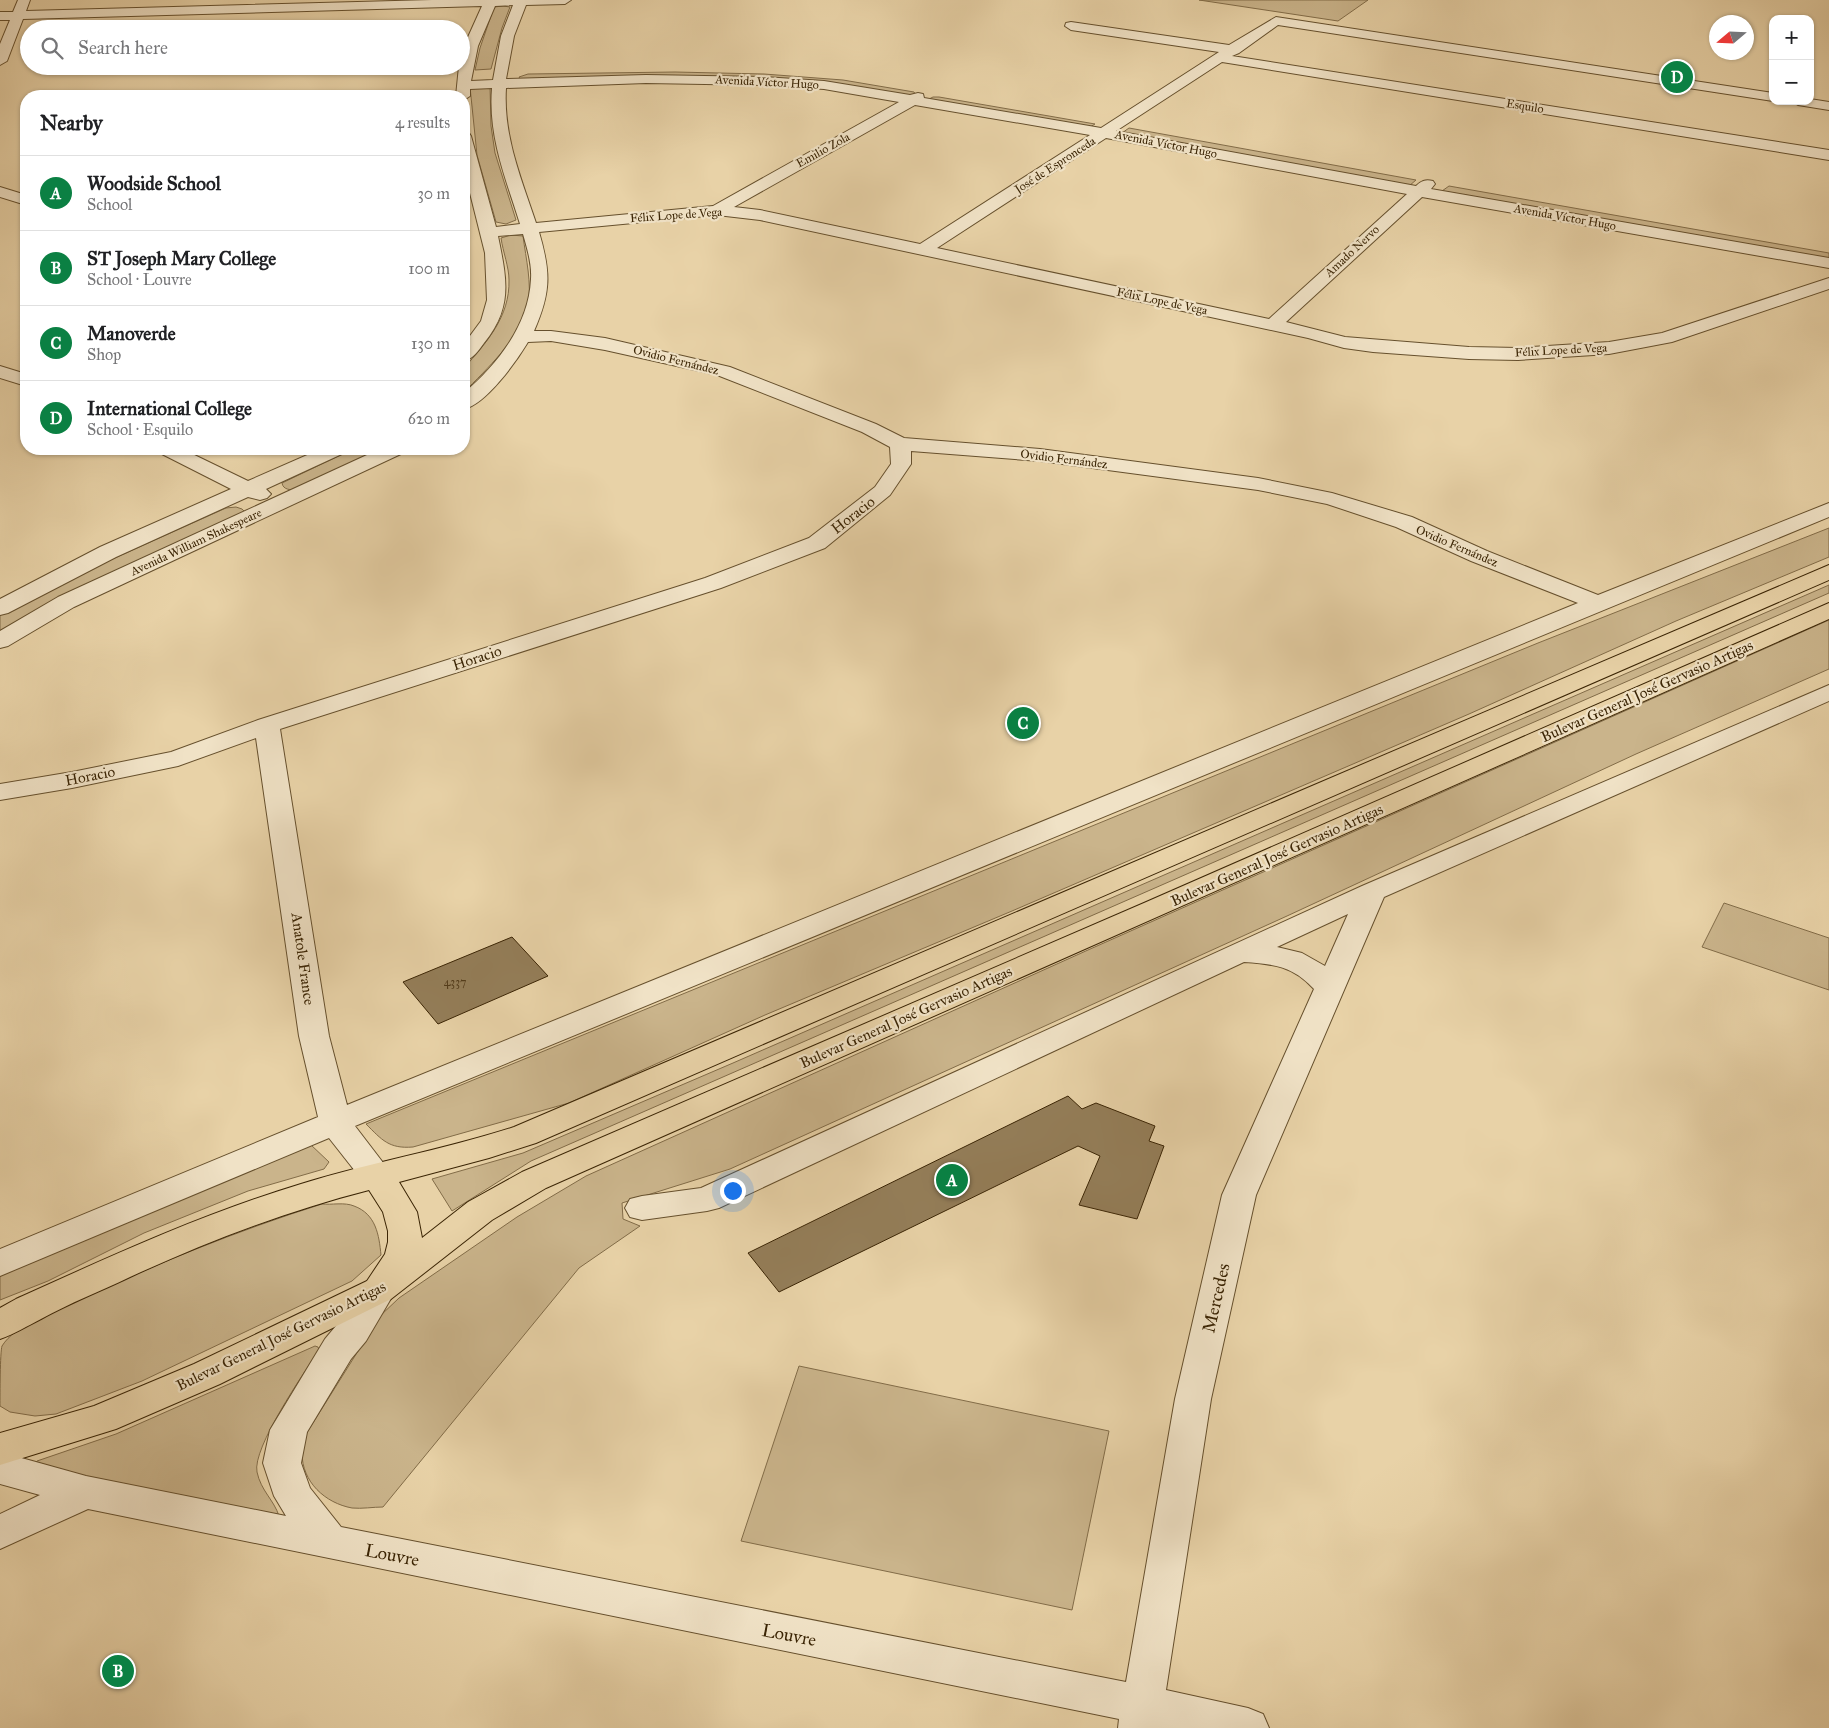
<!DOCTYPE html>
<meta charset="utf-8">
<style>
:root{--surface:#fff;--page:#f6f6f6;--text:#202124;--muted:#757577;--line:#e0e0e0;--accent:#0b8043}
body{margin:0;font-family:"IM FELL Great Primer",serif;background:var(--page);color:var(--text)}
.controls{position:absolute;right:15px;top:15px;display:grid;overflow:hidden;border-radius:10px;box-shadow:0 1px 4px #0004}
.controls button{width:45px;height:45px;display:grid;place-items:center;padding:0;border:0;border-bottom:1px solid var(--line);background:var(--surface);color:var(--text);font:25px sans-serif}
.compass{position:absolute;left:1709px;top:15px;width:45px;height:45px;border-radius:50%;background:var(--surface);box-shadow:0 1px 4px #0004;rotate:251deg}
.you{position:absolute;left:732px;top:1190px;width:18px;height:18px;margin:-12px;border:4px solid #fff;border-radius:50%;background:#1a73e8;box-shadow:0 0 0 8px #1a73e833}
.badge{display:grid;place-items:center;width:32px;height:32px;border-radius:50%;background:var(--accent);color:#fff;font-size:16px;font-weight:700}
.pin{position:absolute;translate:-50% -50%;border:2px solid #fff;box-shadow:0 1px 5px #0006}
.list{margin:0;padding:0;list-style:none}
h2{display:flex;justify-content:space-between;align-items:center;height:65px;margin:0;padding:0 20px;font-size:21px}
h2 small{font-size:16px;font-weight:400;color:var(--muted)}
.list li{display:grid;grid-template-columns:32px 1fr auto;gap:15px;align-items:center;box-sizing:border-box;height:75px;padding:0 20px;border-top:1px solid var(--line)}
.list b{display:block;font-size:19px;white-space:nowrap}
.list p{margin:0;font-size:16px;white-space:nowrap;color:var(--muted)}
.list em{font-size:16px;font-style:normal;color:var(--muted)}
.icon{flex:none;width:28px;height:28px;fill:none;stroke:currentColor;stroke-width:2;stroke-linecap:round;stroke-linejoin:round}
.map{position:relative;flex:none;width:1829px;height:1728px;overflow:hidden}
.search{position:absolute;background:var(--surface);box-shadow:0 1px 4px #0004;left:20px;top:20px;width:450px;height:55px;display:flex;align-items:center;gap:12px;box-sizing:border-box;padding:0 18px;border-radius:28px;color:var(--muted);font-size:19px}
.panel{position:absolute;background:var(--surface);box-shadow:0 1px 4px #0004;left:20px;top:90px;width:450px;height:365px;border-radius:20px}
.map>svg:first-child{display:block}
</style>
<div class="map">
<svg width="1829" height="1728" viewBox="0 0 1829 1728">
<rect width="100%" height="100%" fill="#e8d2a7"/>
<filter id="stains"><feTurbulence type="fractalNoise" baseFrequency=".004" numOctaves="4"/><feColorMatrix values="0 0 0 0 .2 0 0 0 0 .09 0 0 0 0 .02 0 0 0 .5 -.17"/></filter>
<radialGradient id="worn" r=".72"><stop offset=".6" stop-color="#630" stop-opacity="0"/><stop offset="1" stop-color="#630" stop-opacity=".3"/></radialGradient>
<g fill="#cab48b" stroke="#826c48">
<path d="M1199,0H1368L1338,21Z"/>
<path d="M503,6L510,7L502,28L491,69L475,70L480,48L494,7Z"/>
<path d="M675,72L764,74L843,80L914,92L916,95L911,96L836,84L521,80L519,77L528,74Z"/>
<path d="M490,86L491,126L495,153L516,220L506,224L496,222L477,155L470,87Z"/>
<path d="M933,97H939L1095,124L1090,127L929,99Z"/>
<path d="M1129,128L1416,180L1409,186L1122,133Z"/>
<path d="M1449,186L1829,253V259L1442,191Z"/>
<path d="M511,235L523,236C526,259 532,283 528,306C522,336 485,371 464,392V368C486,343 510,317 509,280C509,267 503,252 501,238Z"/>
<path d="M353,449H384L297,490C291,490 283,490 282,483Z"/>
<path d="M236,507L242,509L245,512L0,633V614L39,592L226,508Z"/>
<path d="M1829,528V557L1676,621L1469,714L1012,911L765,1015L569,1103L413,1147C389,1149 382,1140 366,1124L1538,643Z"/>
<path d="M1829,585V593L531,1161L452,1211L432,1179L523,1153L733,1063Z"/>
<path d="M1829,620V669L1636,754L1287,916L730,1169L622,1203L623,1219L640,1226L579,1268L383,1507C373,1507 362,1509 352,1508C325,1503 302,1482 302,1453C302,1447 305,1440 306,1434L380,1316L399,1298L517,1217L586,1176L1088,950Z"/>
<path d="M1724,903L1829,938V990L1702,947Z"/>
<path d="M310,1144L329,1162L324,1169L248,1191L144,1233L48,1281L0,1300V1267Z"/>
<path d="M322,1204C331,1205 345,1202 354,1206C376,1214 379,1235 381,1255L352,1281L142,1381L56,1414L35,1416L10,1412L0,1406C0,1395 0,1352 2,1346C15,1325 51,1313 72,1303C153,1265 236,1231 322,1204Z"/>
<path d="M315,1346L318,1347L319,1350C304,1373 252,1448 257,1472C261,1491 274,1500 279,1516L36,1466L35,1464L37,1461L116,1434Z"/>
<path d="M799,1366L1109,1431L1072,1610L741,1541Z"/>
</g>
<g fill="#947e59" stroke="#3a2404">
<path d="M512,937L548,976L438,1024L403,982Z"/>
<path d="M1068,1096L1082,1109L1096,1103L1155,1126L1149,1141L1164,1146L1137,1219L1079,1205L1100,1156L1078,1146L779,1292L748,1253Z"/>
</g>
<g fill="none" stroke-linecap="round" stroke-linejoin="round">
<g stroke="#66502d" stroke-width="2">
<g id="minor">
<path d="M18,0H30L26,11L432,0H571L565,4L526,5L514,36L506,79L646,75L764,77L824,81L910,95L918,93L923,94L924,98L1101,128L1219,52L1071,30L1065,26L1066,23L1071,22L1229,45L1276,17L1773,93V101L1278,25L1239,53L1232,56L1829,150V160L1222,62L1116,131L1416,186C1421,181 1425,179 1433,181L1435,184L1431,189L1829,258V268L1422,197L1286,322L1345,337L1469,347L1518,348L1609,342L1662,333L1829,278V289L1672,342L1609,354L1518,360L1469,359L1373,352L1344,348L1308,338L760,220L717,215L539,232C551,273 551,292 534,331H551L605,338L730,367L876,424L904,438L1040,449L1258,478L1332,493L1412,517L1487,551L1598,595L1829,503V517L355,1126L394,1177L390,1185L378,1189L366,1185L329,1138L0,1276V1249L318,1117L299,1036L256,738L178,766L72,788L0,800V784L72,772L171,752L258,720L705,578L809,538L875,487L891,464L890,447L862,432L717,375L605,350L551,341L528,342C516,362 486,404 464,409V393C497,365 529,325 531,279C532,264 527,248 523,234L498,236C507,280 513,307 484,343C478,351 473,359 464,361V344L481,321L487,300L485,253L464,169V132L469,133L471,136L496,227L520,224C506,179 488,137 492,88L470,89V96L464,100V96H456L459,66H461L464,46L482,6L23,19L7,61L0,65V44L10,20H0V12H13ZM513,5L501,36L493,80L471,81L478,46L495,6ZM646,83L764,85L824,89L899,102L713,206L536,223C521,178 503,136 506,88ZM915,105L1090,135L920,244L760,210L734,207ZM1106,138L1407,194L1269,319L937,248ZM911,451L1040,461L1258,490L1327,504L1396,527L1471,561L1578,603L347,1105L329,1036L280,729L721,588L825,548L890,495L911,464Z"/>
<path d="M1810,99L1829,102V110L1798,105L1791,101H1810Z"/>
<path d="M0,187L26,195V205L0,197Z"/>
<path d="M0,366L26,374V386L0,378Z"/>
<path d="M157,449H182L248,481L321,449H347L344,453L266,489L271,494L267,498L260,500L248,497L116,557L8,613L0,615V599L100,547L231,489L160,453Z"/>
<path d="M380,449H406L403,453L74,607L8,646L0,648V631L58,597Z"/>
<path d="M1829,685V701L1384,897L1256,1195L1211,1399L1166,1690L1248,1708L1263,1714L1269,1728H1118L1119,1719L88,1509L0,1549V1514L40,1495L0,1484V1452L86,1476L286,1516L274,1496L263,1463L270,1430L325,1339L340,1321L367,1281L379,1277L391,1281L396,1290L366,1341L351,1359L307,1432L301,1463L310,1488L341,1527L1126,1682L1175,1399L1222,1195L1314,989C1293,966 1274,964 1244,962L719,1208L707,1211L642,1220L630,1217L625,1208L630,1199L642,1196L701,1188L1362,886ZM1348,914L1325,966L1302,953L1277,947Z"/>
</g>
</g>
<g stroke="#3a2404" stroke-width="2">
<path id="major" d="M1829,565V580L536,1143L489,1158L399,1182L417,1212L422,1238L468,1202L522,1172L1144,903L1829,603V619L546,1188L492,1220L391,1299L220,1384L116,1429L0,1465V1433L94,1406L194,1364L367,1281L385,1254L388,1242V1231L383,1212L369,1190C287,1211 208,1241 130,1277C101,1291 70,1303 41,1319C27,1326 15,1334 0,1339V1308L16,1299C109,1257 202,1214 301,1184C371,1162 444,1150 514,1127Z"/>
</g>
<use href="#minor" fill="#f0e2c6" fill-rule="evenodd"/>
<use href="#major" fill="#e8d2a7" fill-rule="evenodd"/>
</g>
<g text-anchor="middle" stroke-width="4.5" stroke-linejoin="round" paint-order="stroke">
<g font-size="12" fill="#3a2404" stroke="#f0e2c6">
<text transform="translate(767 82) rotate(3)" y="4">Avenida Víctor Hugo</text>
<text transform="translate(1525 106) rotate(9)" y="4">Esquilo</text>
<text transform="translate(1166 144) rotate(11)" y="4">Avenida Víctor Hugo</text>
<text transform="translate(823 150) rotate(-29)" y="4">Emilio Zola</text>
<text transform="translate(1055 165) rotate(-33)" y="4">José de Espronceda</text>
<text transform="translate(676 215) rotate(-4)" y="4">Félix Lope de Vega</text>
<text transform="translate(1565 217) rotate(10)" y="4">Avenida Víctor Hugo</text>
<text transform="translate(1352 251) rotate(-43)" y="4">Amado Nervo</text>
<text transform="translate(1162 301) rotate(12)" y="4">Félix Lope de Vega</text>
<text transform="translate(1561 350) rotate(-3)" y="4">Félix Lope de Vega</text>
<text transform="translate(676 360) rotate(14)" y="4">Ovidio Fernández</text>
<text transform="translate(1064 459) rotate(7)" y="4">Ovidio Fernández</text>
<text transform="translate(196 542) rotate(-25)" y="4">Avenida William Shakespeare</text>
<text transform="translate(1457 546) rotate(23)" y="4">Ovidio Fernández</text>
</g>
<g font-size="12" fill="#503a19">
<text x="455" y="986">4337</text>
</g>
<g font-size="15" fill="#3a2404" stroke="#f0e2c6">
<text transform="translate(853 515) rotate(-38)" y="5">Horacio</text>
<text transform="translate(477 658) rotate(-18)" y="5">Horacio</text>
<text transform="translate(1647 691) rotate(-24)" y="5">Bulevar General José Gervasio Artigas</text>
<text transform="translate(90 776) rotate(-11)" y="5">Horacio</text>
<text transform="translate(1277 855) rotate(-24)" y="5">Bulevar General José Gervasio Artigas</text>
<text transform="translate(303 959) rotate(82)" y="5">Anatole France</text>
<text transform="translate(906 1017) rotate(-24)" y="5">Bulevar General José Gervasio Artigas</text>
<text transform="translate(281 1336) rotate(-26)" y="5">Bulevar General José Gervasio Artigas</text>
</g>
<g font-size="18" fill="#3a2404" stroke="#f0e2c6">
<text transform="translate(1216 1298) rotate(-77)" y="6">Mercedes</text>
<text transform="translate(392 1555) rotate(11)" y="6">Louvre</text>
<text transform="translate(789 1635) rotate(11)" y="6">Louvre</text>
</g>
</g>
<rect width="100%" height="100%" filter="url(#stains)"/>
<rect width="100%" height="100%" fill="url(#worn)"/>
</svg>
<div class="controls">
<button>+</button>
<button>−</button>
</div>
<svg class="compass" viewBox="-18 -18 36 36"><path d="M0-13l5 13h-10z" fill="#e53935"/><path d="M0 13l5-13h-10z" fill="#757577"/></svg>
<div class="you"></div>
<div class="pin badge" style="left:952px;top:1180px">A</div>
<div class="pin badge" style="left:118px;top:1671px">B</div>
<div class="pin badge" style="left:1023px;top:723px">C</div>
<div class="pin badge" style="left:1677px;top:77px">D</div>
<div class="search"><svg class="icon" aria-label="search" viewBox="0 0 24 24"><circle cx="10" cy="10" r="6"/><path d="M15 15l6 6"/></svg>Search here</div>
<section class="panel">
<h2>Nearby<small>4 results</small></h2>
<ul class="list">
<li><span class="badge">A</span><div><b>Woodside School</b><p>School</p></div><em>30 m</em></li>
<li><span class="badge">B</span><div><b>ST Joseph Mary College</b><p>School · Louvre</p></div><em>100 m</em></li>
<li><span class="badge">C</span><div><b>Manoverde</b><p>Shop</p></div><em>130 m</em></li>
<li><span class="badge">D</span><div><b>International College</b><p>School · Esquilo</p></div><em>620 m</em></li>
</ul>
</section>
</div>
